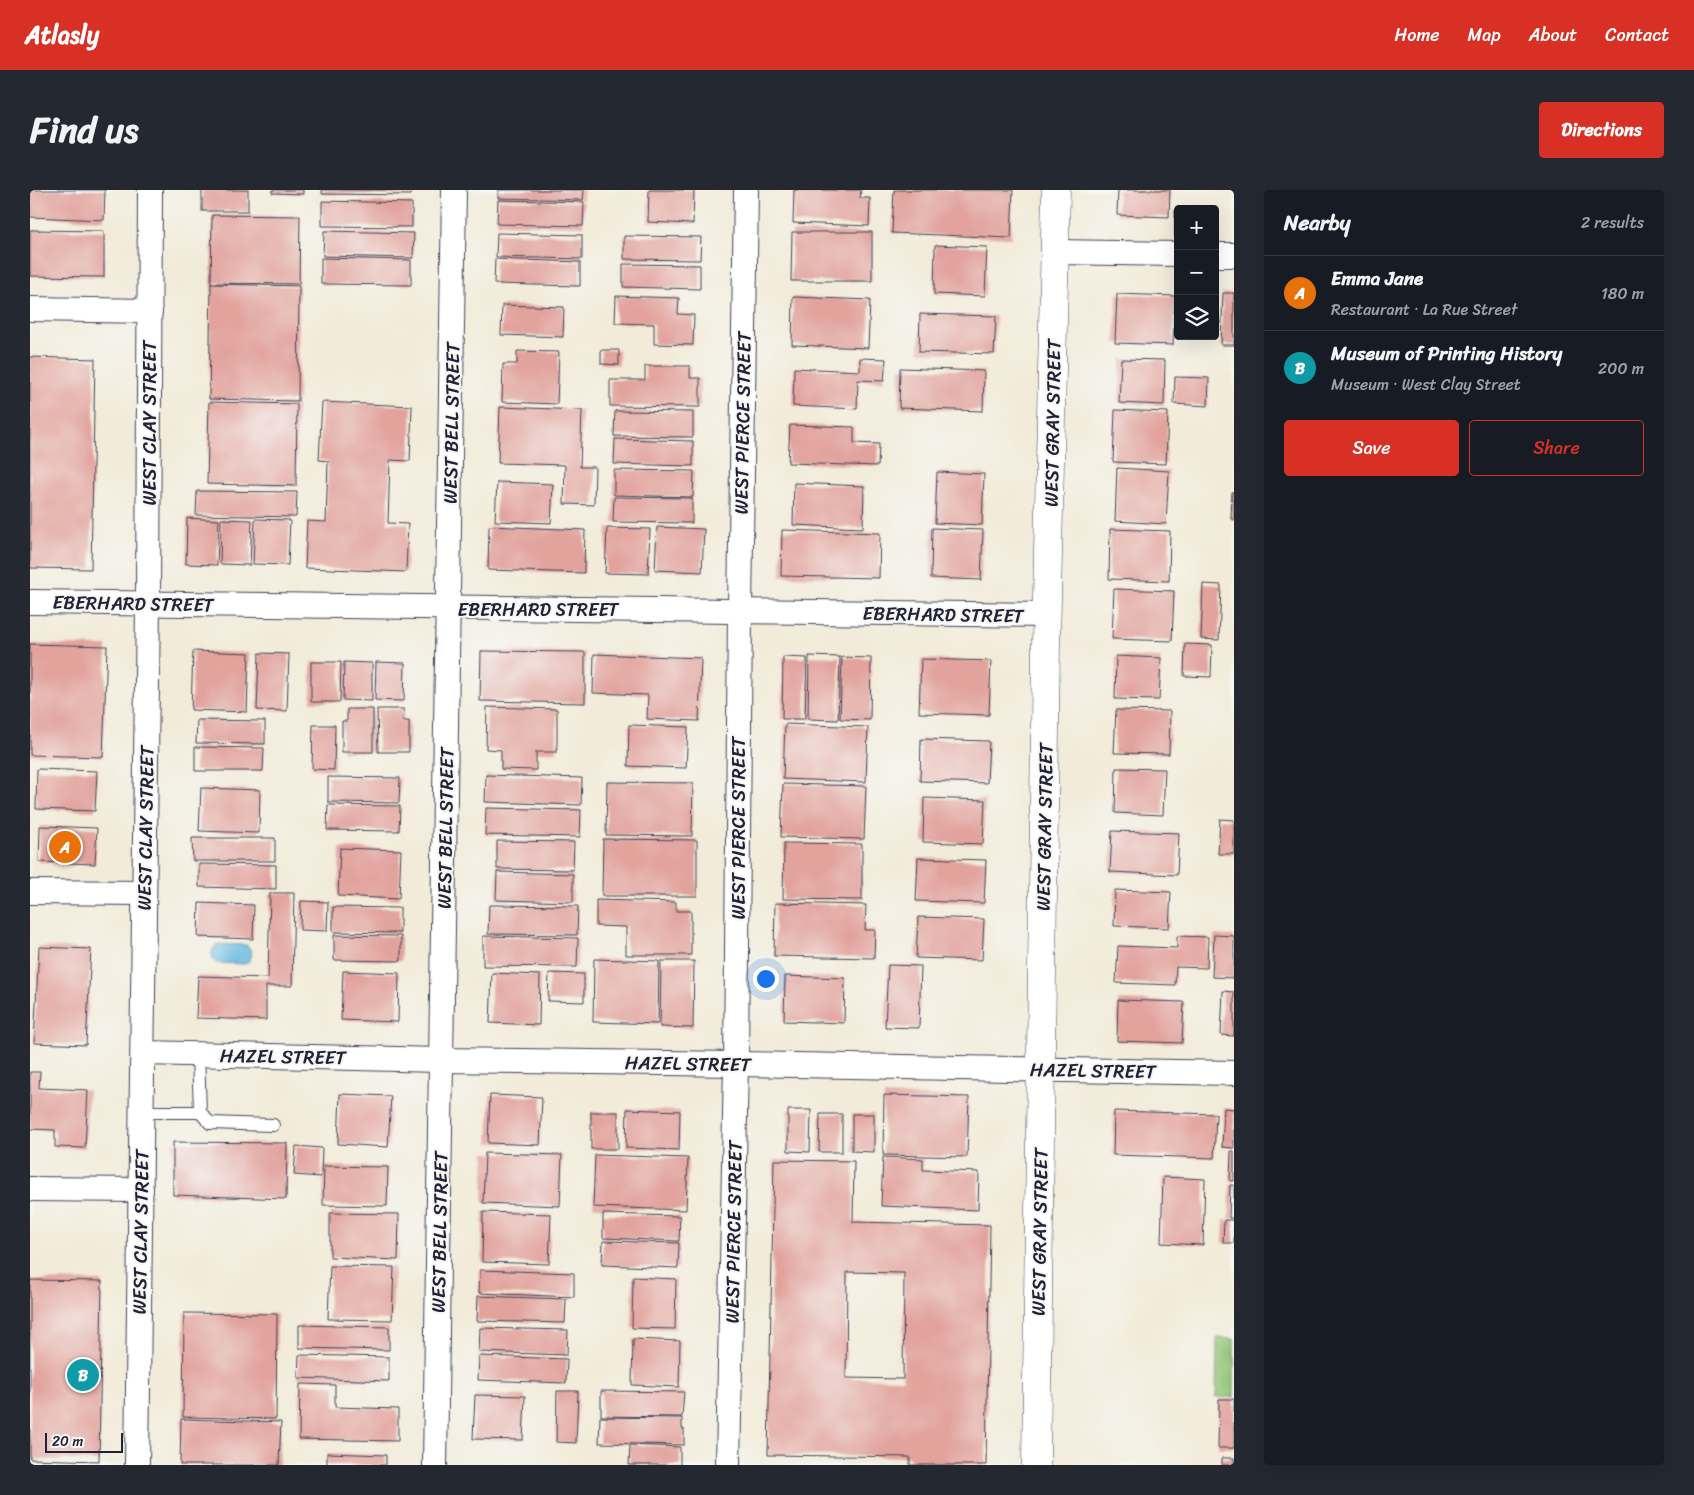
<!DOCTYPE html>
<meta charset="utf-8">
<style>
:root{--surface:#171b24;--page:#242831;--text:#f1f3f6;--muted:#9ea1a6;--line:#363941;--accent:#d93025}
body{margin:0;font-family:Sriracha,sans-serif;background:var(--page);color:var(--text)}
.controls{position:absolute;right:15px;top:15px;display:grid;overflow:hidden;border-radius:5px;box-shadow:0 5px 20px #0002}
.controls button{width:45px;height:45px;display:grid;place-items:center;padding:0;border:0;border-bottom:1px solid var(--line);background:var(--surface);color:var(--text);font:25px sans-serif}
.scale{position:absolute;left:15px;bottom:12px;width:78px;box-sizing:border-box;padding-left:5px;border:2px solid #22223b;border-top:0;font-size:14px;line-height:18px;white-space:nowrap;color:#22223b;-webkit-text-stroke:4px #f6f6f2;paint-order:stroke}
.you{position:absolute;left:735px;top:788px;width:18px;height:18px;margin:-12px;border:4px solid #fff;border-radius:50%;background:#1a73e8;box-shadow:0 0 0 8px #1a73e833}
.badge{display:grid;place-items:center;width:32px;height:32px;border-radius:50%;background:var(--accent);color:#fff;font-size:16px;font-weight:700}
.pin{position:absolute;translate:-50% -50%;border:2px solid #fff;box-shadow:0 1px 5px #0006}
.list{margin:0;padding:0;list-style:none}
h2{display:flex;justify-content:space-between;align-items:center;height:65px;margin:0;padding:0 20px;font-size:21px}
h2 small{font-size:16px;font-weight:400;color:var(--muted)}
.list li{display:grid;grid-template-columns:32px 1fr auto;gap:15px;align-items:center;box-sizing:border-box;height:75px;padding:0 20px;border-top:1px solid var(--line)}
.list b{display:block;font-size:19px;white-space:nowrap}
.list p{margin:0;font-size:16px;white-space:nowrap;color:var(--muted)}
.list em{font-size:16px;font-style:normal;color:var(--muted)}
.actions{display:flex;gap:10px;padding:15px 20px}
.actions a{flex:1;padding:11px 0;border:1px solid var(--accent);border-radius:5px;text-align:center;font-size:18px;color:var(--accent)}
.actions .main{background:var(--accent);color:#fff}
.icon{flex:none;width:28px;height:28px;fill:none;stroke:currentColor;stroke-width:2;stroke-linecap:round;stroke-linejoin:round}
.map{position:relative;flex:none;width:1204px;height:1275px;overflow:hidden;border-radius:5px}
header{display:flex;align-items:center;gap:30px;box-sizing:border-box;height:70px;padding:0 25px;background:var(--accent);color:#fff}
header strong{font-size:24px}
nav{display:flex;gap:28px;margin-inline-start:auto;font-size:18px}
.intro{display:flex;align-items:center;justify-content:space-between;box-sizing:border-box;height:120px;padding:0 30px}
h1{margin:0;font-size:35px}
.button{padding:12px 22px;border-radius:5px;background:var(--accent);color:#fff;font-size:18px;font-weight:700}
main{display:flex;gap:30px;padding:0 30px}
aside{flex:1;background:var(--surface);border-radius:5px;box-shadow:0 5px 20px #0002}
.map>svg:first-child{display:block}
</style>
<header>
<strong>Atlasly</strong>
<nav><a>Home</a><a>Map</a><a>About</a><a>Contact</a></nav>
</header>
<div class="intro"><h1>Find us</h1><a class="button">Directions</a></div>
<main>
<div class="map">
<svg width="1204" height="1275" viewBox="0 0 1204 1275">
<rect width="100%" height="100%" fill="#f6f6f2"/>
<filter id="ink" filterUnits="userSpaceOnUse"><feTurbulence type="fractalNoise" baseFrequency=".02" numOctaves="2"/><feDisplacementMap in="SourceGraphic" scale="10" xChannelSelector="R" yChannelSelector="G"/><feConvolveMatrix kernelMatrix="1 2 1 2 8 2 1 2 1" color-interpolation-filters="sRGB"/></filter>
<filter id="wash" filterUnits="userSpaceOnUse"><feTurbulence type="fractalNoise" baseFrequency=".0096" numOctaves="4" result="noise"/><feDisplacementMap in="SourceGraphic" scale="20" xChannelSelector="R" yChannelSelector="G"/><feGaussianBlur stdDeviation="1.12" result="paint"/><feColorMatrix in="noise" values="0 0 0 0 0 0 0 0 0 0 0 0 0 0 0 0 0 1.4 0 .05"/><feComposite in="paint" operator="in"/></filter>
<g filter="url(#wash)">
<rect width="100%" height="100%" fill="#f2ebd9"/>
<path fill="#91c577" stroke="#5a7459" d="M1187,1148L1204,1149V1207H1186Z"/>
<path fill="#63b9e0" stroke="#426e8e" d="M187,754L217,755C223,762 223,768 216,774L186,773C180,766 181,761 187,754Z"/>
<g id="blocks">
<g fill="#e2a39d" fill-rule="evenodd">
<path d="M0,0H75L74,30L0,27Z"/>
<rect x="172" y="0" width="46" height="21"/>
<path d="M242,0H273V4L242,3Z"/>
<path d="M292,0H381V5L292,4Z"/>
<path d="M468,0H554L553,10L468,8Z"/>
<path d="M619,0H664L663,34L618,32Z"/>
<path d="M764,0H831L830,8H840L839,36L763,33Z"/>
<path d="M864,0H983L981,48L862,43Z"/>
<path d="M1088,0H1140L1139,27L1087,25Z"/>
<path d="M468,10L554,12L553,36L467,34Z"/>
<path d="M292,11L382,13V37L292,36Z"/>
<rect x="1145" y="21" width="3" height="26"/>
<path d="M182,25L270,26L269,94L181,93Z"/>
<path d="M0,40L74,41V87L0,86Z"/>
<path d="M294,41L384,43L383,68L293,66Z"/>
<path d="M762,42H842V91H761Z"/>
<path d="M467,43L552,45V69L466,67Z"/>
<path d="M594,46L671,47L670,70L594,69Z"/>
<path d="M905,55L957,57L955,106L904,104Z"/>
<path d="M291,68L381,70V95L291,94Z"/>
<path d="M465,69L550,72V96L464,94Z"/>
<path d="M593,74L670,75V99L593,97Z"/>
<path d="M181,94L269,96L268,211L179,209Z"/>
<path d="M1193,103H1204V155H1191Z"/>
<path d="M1087,104L1145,106L1143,155L1085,153Z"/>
<path d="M586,106L649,108L648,124L664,125L663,155L624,154V134L585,133Z"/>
<path d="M763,107L840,110L838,158L762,155Z"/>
<path d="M472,115L534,117L533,147L471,145Z"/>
<path d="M890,124L966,126L964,164L889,162Z"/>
<path d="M571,160H589V175L571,174Z"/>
<path d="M487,161L529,162L527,214L472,212L473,174H487Z"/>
<path d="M0,167L65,169L61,379L0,378Z"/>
<path d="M830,168L856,169L854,191L828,190L827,219L763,216L764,178L830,181Z"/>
<path d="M1091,169L1135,170L1134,215L1089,213Z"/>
<path d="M615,176H660V188H670V217L580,216V190H615Z"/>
<path d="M870,178L954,181L953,221L869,218Z"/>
<path d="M1145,187L1179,188L1178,216L1144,214Z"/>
<path d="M179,212L267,214L266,296L177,294Z"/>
<path d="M292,212L382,216L380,271L360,270L358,333L378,334L376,382L275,378L277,331L296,332L298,271L289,270Z"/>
<path d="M470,217L552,220L550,277H565L564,315L534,314L535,275L468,273Z"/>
<path d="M1085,220L1138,222L1136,274L1083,272Z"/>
<path d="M585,221L663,222V247L584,246Z"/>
<path d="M760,235L824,237V253L849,254L848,276L758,273Z"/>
<path d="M585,249L663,251V276L584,274Z"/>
<path d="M1087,278L1139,281L1136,334L1085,331Z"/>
<path d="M584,280L664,281L663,307L584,305Z"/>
<path d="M907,282L954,284L952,335L905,333Z"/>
<path d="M467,292L523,294L521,333L465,331Z"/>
<path d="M764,293L834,296L833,338L763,335Z"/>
<path d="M167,301L267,302L266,327L166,325Z"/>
<path d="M1202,302H1204V330L1201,329Z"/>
<path d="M584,307L662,308V333L583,332Z"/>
<path d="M157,328L189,330L187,375L156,374Z"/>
<path d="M191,329L222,330L220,375L190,374Z"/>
<path d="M225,329L260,330L258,375L223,374Z"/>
<path d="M459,336L555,340L554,383L458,380Z"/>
<path d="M627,337L674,339L672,382L625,380Z"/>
<path d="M577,338L620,339L618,384L575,383Z"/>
<path d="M902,338L953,340L951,390L901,388Z"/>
<path d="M1080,339L1140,341L1139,391L1079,389Z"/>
<path d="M752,340L850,343L849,388L751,386Z"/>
<path d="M1173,394L1191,395L1189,450L1171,449Z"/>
<path d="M1084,399L1144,401L1142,451L1082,449Z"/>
<path d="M0,454L77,456L73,567L0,565Z"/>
<path d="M1155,454L1182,455L1181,487L1154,486Z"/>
<path d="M163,461L219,463L217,522L161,520Z"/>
<path d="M451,461L555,462V513L450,511Z"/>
<path d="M229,463L259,464L257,521L227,520Z"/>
<path d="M564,464L671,468L669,531L617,529L618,505L563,503Z"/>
<path d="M779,466L810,467L808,530L778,529Z"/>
<path d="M1086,466L1131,468L1129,510L1085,509Z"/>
<path d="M753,467L777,468L775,529H752Z"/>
<path d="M812,467L841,468L840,530L810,529Z"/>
<path d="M891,469L961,471L959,525L889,523Z"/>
<path d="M281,472H311L310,512H281Z"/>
<path d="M314,472L342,473V511L313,510Z"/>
<path d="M346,472L375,473L374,511L345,510Z"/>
<path d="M457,517L527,519V562H506V580L471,579V560L456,559Z"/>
<path d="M317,519H343V562H312V531H317Z"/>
<path d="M347,519H374L373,531H379V562H348Z"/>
<path d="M1086,520L1140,521L1139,564L1084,563Z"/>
<path d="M167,530L235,531V554L166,553Z"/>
<path d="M755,534L838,537L836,592L753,589Z"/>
<path d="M283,535H305L304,580L282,579Z"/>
<path d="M599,535L658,537L656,578L598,576Z"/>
<path d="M891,549L959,551L957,593L890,591Z"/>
<path d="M165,557L234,558L233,581H165Z"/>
<path d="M1086,578L1135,579L1133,625L1085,623Z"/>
<path d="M7,579L67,581L65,621L6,619Z"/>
<path d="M456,585L552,588L551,615L455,612Z"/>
<path d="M298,587L370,588L369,613L298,612Z"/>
<path d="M577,592L663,593L662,646L576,645Z"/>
<path d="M753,594L836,596L834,649L751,647Z"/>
<path d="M171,598L230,600L229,643L169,641Z"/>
<path d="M894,608L955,610L953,654L893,652Z"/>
<path d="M298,615L370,616L369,641L297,640Z"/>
<path d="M456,618L551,620L550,647L455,645Z"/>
<path d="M1190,629L1204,630V664H1188Z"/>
<path d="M10,636L67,638L65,674L9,672Z"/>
<path d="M1082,641L1149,643L1147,685L1080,682Z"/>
<path d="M162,648H245V671H163Z"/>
<path d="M573,649L667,650V706H572Z"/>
<path d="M467,651L544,652L543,680L467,679Z"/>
<path d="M754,653L832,654V710L753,709Z"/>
<path d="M310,658L371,660L369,709L308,706Z"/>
<path d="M888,668L956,670L954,713L886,711Z"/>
<path d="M169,674L246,675V699L169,697Z"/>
<path d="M467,682L543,684V712L466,710Z"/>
<path d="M1085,700L1141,702L1139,738L1084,736Z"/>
<path d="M240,703H264L262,796H236V830L166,828L168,786L238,788Z"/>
<path d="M566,710L646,712V721H661V765H596V737L566,736Z"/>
<path d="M271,711L298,712L297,741L270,740Z"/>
<path d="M169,713L224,715L223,749L168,747Z"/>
<path d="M745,713L836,715L835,740H845L844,768L744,766Z"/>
<path d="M459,715L548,716L547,745L458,744Z"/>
<path d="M303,717L370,718V743L303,742Z"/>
<path d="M888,727L954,729L952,770L886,768Z"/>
<path d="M304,745L371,746V771L304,770Z"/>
<path d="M1184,745L1204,746V788L1182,787Z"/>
<path d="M453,746L548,748L547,777L453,776Z"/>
<path d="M1147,746L1178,747L1177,778L1146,777L1145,795L1086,793L1088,756L1147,758Z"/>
<path d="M9,757L61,759L56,855L4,853Z"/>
<path d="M564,769L629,771L628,834L563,832Z"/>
<path d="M631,771H664L663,838L630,837Z"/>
<path d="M858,775L891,776L889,838L855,837Z"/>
<path d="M313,781L369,783L368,832L311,830Z"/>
<path d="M462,783L510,785L509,835L460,833Z"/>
<path d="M519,783L554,784V812L518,811Z"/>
<path d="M755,786L815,788L814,833L754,831Z"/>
<path d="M1193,801L1204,802V846L1191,845Z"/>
<path d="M1088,810L1154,812L1152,853L1087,851Z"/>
<path d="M0,882H10L9,898L58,900L55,958L25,957V940L0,939Z"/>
<path d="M310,904L361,906L358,957L308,954Z"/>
<path d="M460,905L512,907L510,955L458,953Z"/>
<path d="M854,905L939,907L937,967L853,965Z"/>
<path d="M1194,918L1204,919V958L1192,957Z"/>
<path d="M597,919L650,921L649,960L596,958Z"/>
<path d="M758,920H781L780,962L758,961Z"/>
<path d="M1084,921L1186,924L1184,968L1083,965Z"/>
<rect x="561" y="922" width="27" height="37"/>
<path d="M790,924H812V962H789Z"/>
<path d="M822,924H844V962L822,961Z"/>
<path d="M143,952L257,953L256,1009L143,1005Z"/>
<path d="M266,956L292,958L291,987L264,985Z"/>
<path d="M1201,961H1204V991H1200Z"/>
<path d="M455,963L532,965L530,1016L453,1013Z"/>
<path d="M565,965L658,968L656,1020L563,1017Z"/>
<path d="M853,967L893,969V980L949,982L948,1020L851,1016Z"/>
<path d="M744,970L824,971L823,1032L960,1035L956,1275H880V1267L738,1265ZM817,1082L874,1083L873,1189L816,1188Z"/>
<path d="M294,976L358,977L357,1016L293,1015Z"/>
<path d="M1133,987L1175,989L1173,1055L1131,1053Z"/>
<path d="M1200,995H1204V1028H1199Z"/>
<path d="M453,1022L521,1024L519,1074L452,1072Z"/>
<path d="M300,1023L369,1024L368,1070L300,1067Z"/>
<path d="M573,1024L650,1026L649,1051L573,1048Z"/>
<path d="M1194,1030H1204V1053H1193Z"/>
<path d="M573,1051L649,1053L648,1078L572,1075Z"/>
<path d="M300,1076L364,1077L362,1130L298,1129Z"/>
<path d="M450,1080L544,1083V1107L449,1103Z"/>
<path d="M603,1087L646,1089L645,1139L602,1138Z"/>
<path d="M0,1090L72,1091L69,1271L0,1269Z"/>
<path d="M448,1106L536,1109L535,1133L447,1131Z"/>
<path d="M154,1123L247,1124L246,1229L153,1227Z"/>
<path d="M269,1135L359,1137V1160L269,1158Z"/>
<path d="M450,1138L538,1140L537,1165L449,1162Z"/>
<path d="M603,1149L650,1151L649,1197L602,1195Z"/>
<path d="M269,1165L359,1167V1191L268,1188Z"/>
<path d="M449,1166L537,1169L536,1193L448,1190Z"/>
<path d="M270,1194L305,1195V1217L368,1219V1251L269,1249Z"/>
<path d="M527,1201H548L546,1253L526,1252Z"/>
<path d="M571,1201L654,1202L652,1227L571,1226Z"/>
<path d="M445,1205L495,1206L493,1250L443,1249Z"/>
<path d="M1189,1209H1204V1258H1188Z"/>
<path d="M570,1227L652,1228V1239H654V1255L569,1253Z"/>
<path d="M151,1229L251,1232L249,1275H150Z"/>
<path d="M600,1255L650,1257V1275H599Z"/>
<path d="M297,1263L356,1265V1275H297Z"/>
<rect x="1192" y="1268" width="12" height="7"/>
</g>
</g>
</g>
<g filter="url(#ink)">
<use href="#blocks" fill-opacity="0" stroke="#414053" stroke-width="1"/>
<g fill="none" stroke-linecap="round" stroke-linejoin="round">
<g stroke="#414053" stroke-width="14">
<g id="lane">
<path d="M168,864L170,922"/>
<path d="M112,922H170L180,933L243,935"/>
</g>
</g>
<g stroke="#414053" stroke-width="26">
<g id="street">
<path d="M1026,62L1148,64"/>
<path d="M1185,65H1204"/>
<path d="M0,119L120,121"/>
<path d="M0,412L1017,425"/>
<path d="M0,702L114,703"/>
<path d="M113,863L411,870L706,874L1204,883"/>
<path d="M0,999L111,1000"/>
<path d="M107,1275L118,413L120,0"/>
<path d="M405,1275L424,0"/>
<path d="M698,1275L706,874L710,421L716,0"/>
</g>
</g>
<g stroke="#414053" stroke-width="29">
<path id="secondary" d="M1006,1275L1016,453L1026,0"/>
</g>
<use href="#lane" stroke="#fff" stroke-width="12"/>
<use href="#street" stroke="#fff" stroke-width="24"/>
<use href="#secondary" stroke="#fff" stroke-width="28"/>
</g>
</g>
<g text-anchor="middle" stroke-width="4" stroke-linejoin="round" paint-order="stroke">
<g font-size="19" fill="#22223b" stroke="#f6f6f2">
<text transform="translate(119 233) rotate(-90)" y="7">WEST CLAY STREET</text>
<text transform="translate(421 233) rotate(-89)" y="7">WEST BELL STREET</text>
<text transform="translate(712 233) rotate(-89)" y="7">WEST PIERCE STREET</text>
<text transform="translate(1022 233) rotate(-89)" y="7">WEST GRAY STREET</text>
<text transform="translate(103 413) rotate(1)" y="7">EBERHARD STREET</text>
<text x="508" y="426">EBERHARD STREET</text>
<text transform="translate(913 424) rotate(1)" y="7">EBERHARD STREET</text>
<text transform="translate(1014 637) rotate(-89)" y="7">WEST GRAY STREET</text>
<text transform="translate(115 638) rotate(-89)" y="7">WEST CLAY STREET</text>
<text transform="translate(415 638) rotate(-89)" y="7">WEST BELL STREET</text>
<text transform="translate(708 638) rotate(-90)" y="7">WEST PIERCE STREET</text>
<text transform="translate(253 866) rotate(1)" y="7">HAZEL STREET</text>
<text transform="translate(658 873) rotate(1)" y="7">HAZEL STREET</text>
<text transform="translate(1063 880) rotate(1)" y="7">HAZEL STREET</text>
<text transform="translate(110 1042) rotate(-89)" y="7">WEST CLAY STREET</text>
<text transform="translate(409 1042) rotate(-89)" y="7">WEST BELL STREET</text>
<text transform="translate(703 1042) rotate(-89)" y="7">WEST PIERCE STREET</text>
<text transform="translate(1009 1042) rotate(-89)" y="7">WEST GRAY STREET</text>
</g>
</g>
</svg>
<div class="controls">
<button>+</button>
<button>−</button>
<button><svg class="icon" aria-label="layers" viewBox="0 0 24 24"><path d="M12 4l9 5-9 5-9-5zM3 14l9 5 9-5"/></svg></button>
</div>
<div class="scale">20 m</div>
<div class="you"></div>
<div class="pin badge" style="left:35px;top:657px;background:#e8710a">A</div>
<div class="pin badge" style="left:53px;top:1185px;background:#0f9aa8">B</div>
</div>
<aside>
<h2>Nearby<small>2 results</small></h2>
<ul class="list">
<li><span class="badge" style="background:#e8710a">A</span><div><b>Emma Jane</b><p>Restaurant · La Rue Street</p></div><em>180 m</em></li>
<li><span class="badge" style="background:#0f9aa8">B</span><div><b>Museum of Printing History</b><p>Museum · West Clay Street</p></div><em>200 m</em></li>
</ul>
<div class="actions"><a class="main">Save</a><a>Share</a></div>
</aside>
</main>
